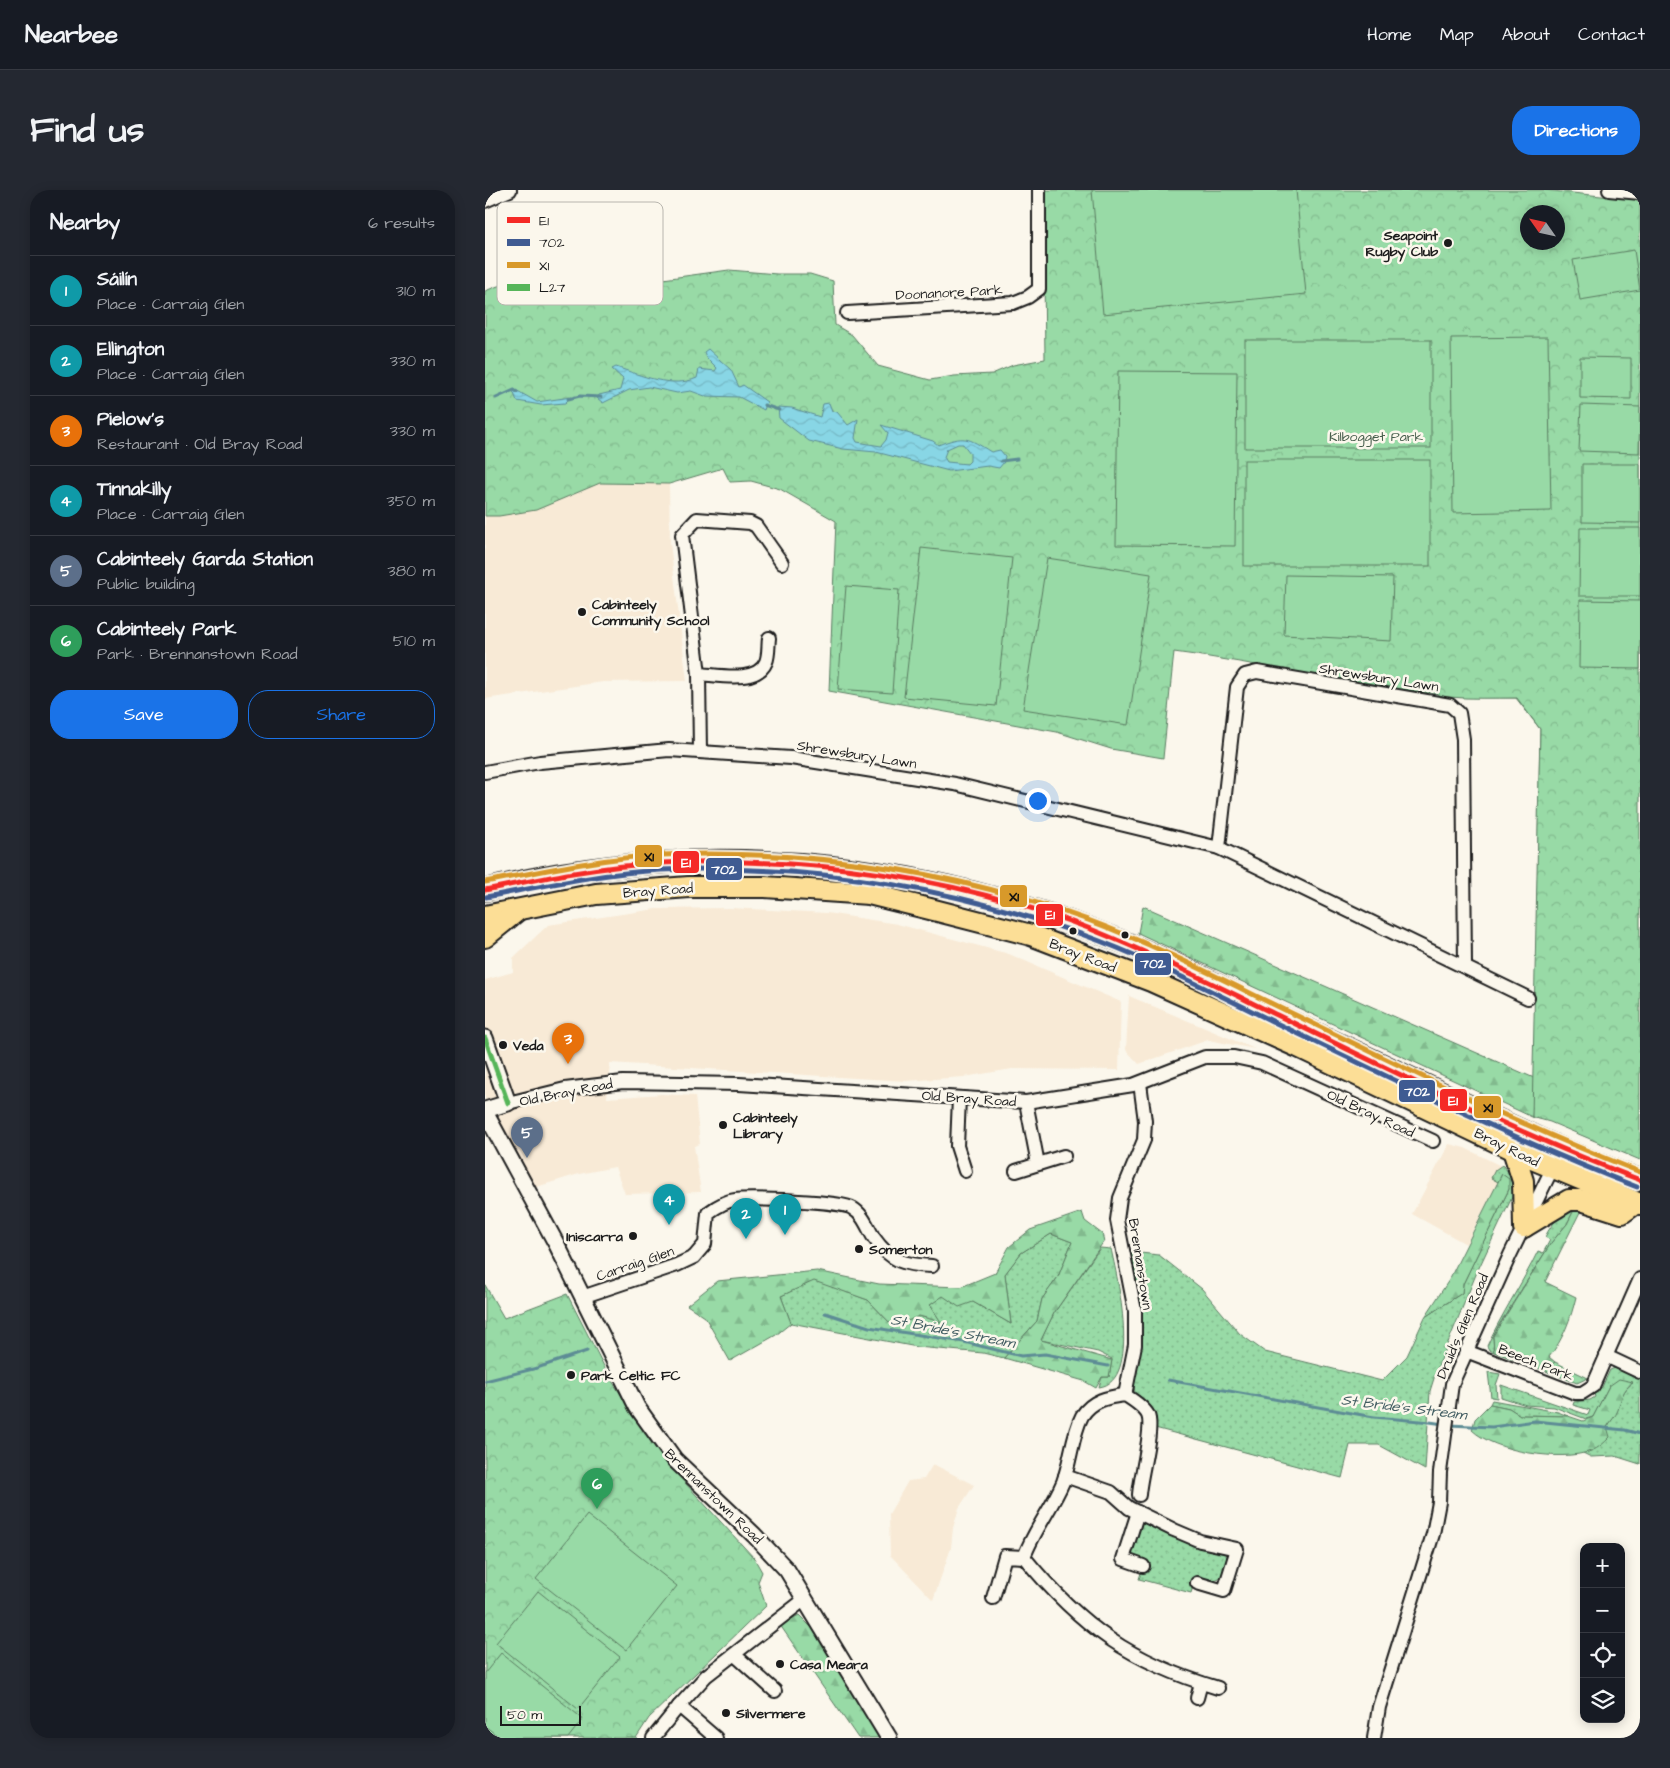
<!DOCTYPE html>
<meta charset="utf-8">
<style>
:root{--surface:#171b24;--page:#242831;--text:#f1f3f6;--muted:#9ea1a6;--line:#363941;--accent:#1a73e8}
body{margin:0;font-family:"Architects Daughter",sans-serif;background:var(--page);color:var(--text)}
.controls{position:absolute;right:15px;bottom:15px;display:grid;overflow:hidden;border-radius:10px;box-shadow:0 2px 12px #0003}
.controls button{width:45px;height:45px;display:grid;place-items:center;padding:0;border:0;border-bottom:1px solid var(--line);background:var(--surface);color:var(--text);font:25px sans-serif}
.compass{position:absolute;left:1035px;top:15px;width:45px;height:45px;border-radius:50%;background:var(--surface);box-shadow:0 2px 12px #0003;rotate:304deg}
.scale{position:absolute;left:15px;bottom:12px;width:81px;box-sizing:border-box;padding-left:5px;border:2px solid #1c1c1c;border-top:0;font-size:14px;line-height:18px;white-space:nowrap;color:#1c1c1c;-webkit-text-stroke:4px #fbf7ec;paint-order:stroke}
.you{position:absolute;left:552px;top:610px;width:18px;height:18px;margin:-12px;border:4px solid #fff;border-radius:50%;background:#1a73e8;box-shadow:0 0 0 8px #1a73e833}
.badge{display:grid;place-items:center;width:32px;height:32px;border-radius:50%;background:var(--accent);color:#fff;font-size:16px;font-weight:700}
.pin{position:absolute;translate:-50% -41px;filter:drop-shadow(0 1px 2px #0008)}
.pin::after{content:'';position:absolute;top:26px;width:18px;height:15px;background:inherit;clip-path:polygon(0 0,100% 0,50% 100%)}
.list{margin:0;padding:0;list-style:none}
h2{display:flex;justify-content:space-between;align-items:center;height:65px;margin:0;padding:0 20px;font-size:21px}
h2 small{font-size:16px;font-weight:400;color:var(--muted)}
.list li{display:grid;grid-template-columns:32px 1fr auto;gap:15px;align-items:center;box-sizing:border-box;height:70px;padding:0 20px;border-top:1px solid var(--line)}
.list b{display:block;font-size:19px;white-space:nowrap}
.list p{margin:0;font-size:16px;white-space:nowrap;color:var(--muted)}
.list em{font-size:16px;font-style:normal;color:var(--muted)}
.actions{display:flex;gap:10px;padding:15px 20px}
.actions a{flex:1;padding:11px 0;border:1px solid var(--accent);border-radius:20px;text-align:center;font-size:18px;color:var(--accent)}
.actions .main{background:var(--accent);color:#fff}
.icon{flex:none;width:28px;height:28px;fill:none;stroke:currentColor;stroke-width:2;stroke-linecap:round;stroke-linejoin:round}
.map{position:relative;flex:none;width:1155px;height:1548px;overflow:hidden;border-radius:20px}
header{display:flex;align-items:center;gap:30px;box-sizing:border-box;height:70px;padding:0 25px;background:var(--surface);border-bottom:1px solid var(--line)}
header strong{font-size:24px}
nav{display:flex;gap:28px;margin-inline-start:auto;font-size:18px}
.intro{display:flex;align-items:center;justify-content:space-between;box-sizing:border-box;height:120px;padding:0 30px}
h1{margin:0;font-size:35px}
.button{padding:12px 22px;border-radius:20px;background:var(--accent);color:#fff;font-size:18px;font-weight:700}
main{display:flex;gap:30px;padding:0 30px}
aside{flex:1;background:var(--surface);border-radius:20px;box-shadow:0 2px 12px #0003}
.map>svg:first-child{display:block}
</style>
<header>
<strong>Nearbee</strong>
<nav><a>Home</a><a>Map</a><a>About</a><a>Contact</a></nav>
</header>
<div class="intro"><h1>Find us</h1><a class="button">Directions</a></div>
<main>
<aside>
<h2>Nearby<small>6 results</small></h2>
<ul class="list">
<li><span class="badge" style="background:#0f9aa8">1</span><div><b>Sáilín</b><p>Place · Carraig Glen</p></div><em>310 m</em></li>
<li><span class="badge" style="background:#0f9aa8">2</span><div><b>Ellington</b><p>Place · Carraig Glen</p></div><em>330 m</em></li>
<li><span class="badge" style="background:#e8710a">3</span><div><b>Pielow's</b><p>Restaurant · Old Bray Road</p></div><em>330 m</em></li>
<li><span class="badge" style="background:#0f9aa8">4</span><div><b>Tinnakilly</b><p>Place · Carraig Glen</p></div><em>350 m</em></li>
<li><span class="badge" style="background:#5c6f8a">5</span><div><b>Cabinteely Garda Station</b><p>Public building</p></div><em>380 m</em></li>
<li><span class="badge" style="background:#2e9e5b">6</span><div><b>Cabinteely Park</b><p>Park · Brennanstown Road</p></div><em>510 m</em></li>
</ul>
<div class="actions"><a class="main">Save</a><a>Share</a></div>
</aside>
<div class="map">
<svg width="1155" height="1548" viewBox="0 0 1155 1548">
<defs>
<pattern id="grass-dots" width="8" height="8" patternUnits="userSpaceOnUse" patternTransform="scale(1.25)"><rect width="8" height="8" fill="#98daa6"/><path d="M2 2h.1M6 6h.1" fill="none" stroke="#82ba8e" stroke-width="1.8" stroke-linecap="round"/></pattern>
<pattern id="forest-firs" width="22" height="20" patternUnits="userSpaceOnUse" patternTransform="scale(1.25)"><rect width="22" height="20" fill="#98daa6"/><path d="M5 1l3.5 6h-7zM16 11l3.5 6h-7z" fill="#82ba8e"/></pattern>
<pattern id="park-crowns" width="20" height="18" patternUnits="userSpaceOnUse" patternTransform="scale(1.25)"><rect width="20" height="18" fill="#98daa6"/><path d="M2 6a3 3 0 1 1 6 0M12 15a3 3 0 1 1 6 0" fill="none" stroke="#82ba8e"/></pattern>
<pattern id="water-waves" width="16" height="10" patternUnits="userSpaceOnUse" patternTransform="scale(1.25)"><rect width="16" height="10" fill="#88d6e5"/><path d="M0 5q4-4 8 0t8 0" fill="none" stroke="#75b7c4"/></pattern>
</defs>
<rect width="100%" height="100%" fill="#fbf7ec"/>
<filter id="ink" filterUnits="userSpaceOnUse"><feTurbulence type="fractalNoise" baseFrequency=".02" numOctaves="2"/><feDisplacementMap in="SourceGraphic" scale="10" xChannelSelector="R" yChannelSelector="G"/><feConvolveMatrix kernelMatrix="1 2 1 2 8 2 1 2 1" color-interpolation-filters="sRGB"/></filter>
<g filter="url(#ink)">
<g fill="#f8ead6">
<path d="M115,293L184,294L185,353L202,491L118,492L0,509V326H14L51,320Z"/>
<path d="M245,718L342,723L412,734L524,764L636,812L634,880L527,879L479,887L421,891L125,873L122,908L177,904L210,906L215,954L209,956L216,1002L140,1004L130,977L94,984L35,1002L6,946L0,939V790L28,782V768L63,735L171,719Z"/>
<path d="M644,806L770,859L723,850L654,874L641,860Z"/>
<path d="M964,954L980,958L1020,978L981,1054L927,1024Z"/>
<path d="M448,1274L489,1295L474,1318L468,1338L466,1358L448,1410L405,1365L404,1324L423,1291L439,1289Z"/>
</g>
<g fill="url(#grass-dots)" stroke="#5a7b61">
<path d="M1017,975L1026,985L1029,1003L992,1082L951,1182L945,1201L940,1280L894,1255H865L857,1288L670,1238L650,1203L649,1196C658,1145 656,1111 646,1062L674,1065L717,1099L755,1144L780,1162L897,1191L922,1166L940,1127L977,1103L978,1094L1024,999L1017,984L1013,992L1006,988L1010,980Z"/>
<path d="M1091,1016L1082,1034L1066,1053L1014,1135L1008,1146L1009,1162L1004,1160L1002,1156C1017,1123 1037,1094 1053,1061L1058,1063L1065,1050L1060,1047C1068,1031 1075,1025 1091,1016Z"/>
<path d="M566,1044L587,1052L573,1087L557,1109L552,1131L519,1168L498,1163L432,1157L306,1133L296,1106L329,1090L383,1110L409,1137L434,1126L455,1131L445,1115L458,1105L488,1112L526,1134L520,1084L536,1063Z"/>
<path d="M615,1058L626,1059C632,1086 657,1192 614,1197L617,1187H624L627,1169L613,1162L556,1150L569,1123Z"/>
<path d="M1070,1172L1103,1188L1092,1193L1058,1180Z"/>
<path d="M1130,1178L1155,1189V1274L1130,1266L1106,1267L1098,1263L1104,1261C1114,1249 1124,1236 1131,1222C1138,1210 1134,1203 1148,1193L1124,1196L1108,1227L1101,1229L1069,1217L1041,1215L1016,1207V1195L1103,1225L1105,1220L1088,1215L1089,1212L1105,1210L1110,1207L1109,1204L1117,1197L1125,1180Z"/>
<path d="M1003,1182L1015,1184L1011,1195L1012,1208L1006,1207Z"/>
<path d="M1007,1210L1073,1222L1083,1226L1035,1225L1024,1218L1005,1214Z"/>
<path d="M661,1332L740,1362L742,1368L738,1386L728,1391L711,1386L706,1403L654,1389L660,1371L647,1366L645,1362L654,1333Z"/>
</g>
<g fill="url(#forest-firs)" stroke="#5a7b61">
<path d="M1071,504L1057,929L1048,928V917L1047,927L653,743L658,716L1049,888L1055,539L1031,508L961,507Z"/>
<path d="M1017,984L1024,989V999L978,1094L977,1103L940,1127L964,1090Z"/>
<path d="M1091,1016L1097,1018L1060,1092L1091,1107C1086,1128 1078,1150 1064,1167L1070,1172L1058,1180L1009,1162L1008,1146L1066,1053L1082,1034Z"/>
<path d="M597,1022L600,1031L617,1044L619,1051L569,1123L556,1150L627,1170L624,1187H617L611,1198L599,1191L519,1168L552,1131L557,1109L573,1087L587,1052L566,1044L536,1063L520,1084L526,1134L488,1112L474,1117L458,1106L445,1115L456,1132L434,1126L409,1137L383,1110L329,1091L296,1106L306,1133L291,1145L245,1171L220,1127L202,1115L232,1091L332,1081L394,1094L476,1097L510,1083L524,1057L545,1040Z"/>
<path d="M1134,1189L1148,1192C1137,1201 1137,1207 1133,1220C1131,1226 1125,1232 1122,1237L1125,1247C1119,1253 1114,1258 1106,1261C1076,1272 1010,1262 987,1240L990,1229L1005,1214L1024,1218L1035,1225L1083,1226L1098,1231L1108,1227L1124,1196Z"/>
<path d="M314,1425L330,1441L397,1548H373L295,1435Z"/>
</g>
<g fill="url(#park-crowns)" stroke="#5a7b61" fill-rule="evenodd">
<path d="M558,0H1058L1155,10V970L1065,932L1047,927L1055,539L1032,508C1009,508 985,509 963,507C958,507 953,504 948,503C861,495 776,473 689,462L678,568L626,559L572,542L344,501L351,331L295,299L266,291L245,292L238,278L184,294L115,293L51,320L14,326H0V101L13,96L68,88L178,89L244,80L292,84H325L348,91L350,135L367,145L393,176L445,190L469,186L507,184L528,175L560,169ZM1042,22H1072V52H1042Z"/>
<path d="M0,1095L19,1128L82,1104L125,1188L179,1270L269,1368L277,1382L273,1392L281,1416L164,1528L151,1548H0Z"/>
</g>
<g fill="#98daa6" stroke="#5a7b61">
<path d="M607,0H811L821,104L618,124Z"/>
<path d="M1149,60L1155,100L1095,110L1088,70Z"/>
<path d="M1063,147L1066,321L968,323L966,148Z"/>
<rect x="760" y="150" width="186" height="108"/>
<path d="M1095,167L1146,168V209L1095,208Z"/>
<path d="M633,181L752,182L750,356L631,355Z"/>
<path d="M1096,215L1155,217L1154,263L1094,261Z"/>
<rect x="759" y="270" width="186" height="106"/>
<path d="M1097,274H1155V333L1097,332Z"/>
<path d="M1095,338H1155V406H1094Z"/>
<path d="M436,358L527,368L511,516L419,507Z"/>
<path d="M562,368L666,384L643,535L538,519Z"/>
<path d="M801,385L908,387L906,451L799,445Z"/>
<path d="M361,396L414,400L407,503L353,499Z"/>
<path d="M1095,410L1155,411V479L1094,478Z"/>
<path d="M102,1325L192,1396L141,1460L51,1389Z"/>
<path d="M53,1401L135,1467L93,1519L11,1453Z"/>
<path d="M16,1463L98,1529L83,1548H15L0,1536V1483Z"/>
</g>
<g fill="url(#water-waves)" stroke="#5d8c95" fill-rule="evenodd">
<path d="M223,159L246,180L254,197L258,195L282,212L279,220L254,207L220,206L206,201L192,203L164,197L144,200L118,213L112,208L114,205L135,200L138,189L127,179L131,177C155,185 187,199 212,188L214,179L230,181L232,178L221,167L219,162Z"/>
<path d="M29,199L52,212L86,207L80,213L56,215L32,211L28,201Z"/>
<path d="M344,213L347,221L352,222L363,235L373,229L370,248L372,252L396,256L401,250L403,243L396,235L448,251L453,255C480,245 482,247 506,262L515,260L520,266L519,272L514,278L503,276L464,281L391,262L358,259L324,251L294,228L293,217L307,218L335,227L338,214ZM473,254H478L485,263V271L482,274L462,272L459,267L462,259Z"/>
</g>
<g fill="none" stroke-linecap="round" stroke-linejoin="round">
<g stroke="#5d8c95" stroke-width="3">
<path d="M11,208L29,200L32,202"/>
<path d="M83,209L95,206L116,207"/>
<path d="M279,215L294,220"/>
<path d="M516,271L532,269"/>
<path d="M340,1123L384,1137L479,1152L536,1166L560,1164L623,1176"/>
<path d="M683,1190L883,1226C908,1230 932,1229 958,1234"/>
<path d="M0,1191L52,1178L102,1161"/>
<path d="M964,1235L1007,1237L1050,1231L1140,1240L1155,1244"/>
</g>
<g stroke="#1c1c1c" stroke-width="16">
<g id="minor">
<path d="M1124,0L1155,3"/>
<path d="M0,11L25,0"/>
<path d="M362,123L528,113L543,107L554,99V0"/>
<path d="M214,484C233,485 272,494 281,472C284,465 283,456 284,448"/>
<path d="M215,562L214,484L197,345L212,329L265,333L271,336L297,373"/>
<path d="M0,582L55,572L184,560L306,568L470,594L734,658L1043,808"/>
<path d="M734,658L752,497L760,485L772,482L965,515L974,523L978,549L980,776"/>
<path d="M474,908L472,956L480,981"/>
<path d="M541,912L553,974"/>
<path d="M23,913L80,899L138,892L254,894L541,912L648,895L720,867H749L777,873L948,951"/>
<path d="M531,981L579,966"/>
<path d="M97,1107L192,1075L209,1067L220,1054L223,1023C231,1017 240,1011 250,1010C264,1008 357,1011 367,1018C379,1025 382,1037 389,1048C406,1072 420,1075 447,1076"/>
<path d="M981,1161L1090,1203H1097L1108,1196L1155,1089"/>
<path d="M1121,1166L1155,1182"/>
<path d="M640,1205L650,1155V1121L632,1030L635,1008L659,950L660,931L655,893"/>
<path d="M580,1286L626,1302L644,1318L689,1340L715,1351L752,1359L739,1401L712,1393"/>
<path d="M654,1305C655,1286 669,1239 663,1225C659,1217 648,1210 640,1205C623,1207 607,1210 597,1226C587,1245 586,1271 578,1292C567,1318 549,1340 539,1367C596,1437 646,1472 733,1498"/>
<path d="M653,1322L638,1369L658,1376"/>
<path d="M508,1408L520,1366L539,1367"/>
<path d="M250,1465L290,1501"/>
<path d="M712,1508L716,1493"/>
<path d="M194,1516L231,1548"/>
<path d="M168,1548L194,1516L221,1486L320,1409"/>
<path d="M889,1548L894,1517L948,1344L954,1312L955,1282L967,1194L1025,1065L1067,979"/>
</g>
</g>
<g stroke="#1c1c1c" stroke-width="19">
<g id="tertiary">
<path d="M0,848L23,913L0,920"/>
<path d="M0,922L72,1055L152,1217L190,1270L269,1345L302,1380L404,1548"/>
</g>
</g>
<g stroke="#1c1c1c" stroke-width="24">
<g id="trunk">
<path d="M0,700C230,642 467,673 682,771C714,785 744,802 776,817C825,841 876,864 925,888C1001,924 1076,961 1155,990"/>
<path d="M0,726L111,704L204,697H280L384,704L445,719L546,745L666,791L813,857L1047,969L1155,1014"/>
<path d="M0,747L32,721"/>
<path d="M1028,960L1038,991L1039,1037"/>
<path d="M1039,1037L1084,1010H1096L1137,1023L1151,1013"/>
</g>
</g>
<use href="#minor" stroke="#fbf7ec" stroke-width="12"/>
<use href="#tertiary" stroke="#fbf7ec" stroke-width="15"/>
<use href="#trunk" stroke="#fcde96" stroke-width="20"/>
<g stroke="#fbf7ec" stroke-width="9">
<path id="bus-1" d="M0,700C58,688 116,676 176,673C320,666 468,686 603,738C668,764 730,795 792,825C912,883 1031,943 1155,990"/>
</g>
<g stroke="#fbf7ec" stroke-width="9">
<path id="bus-2" d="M1,707C59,696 117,683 176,680C320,674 461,696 596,744C664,768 727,802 791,833C910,890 1029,950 1152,997"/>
</g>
<g stroke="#fbf7ec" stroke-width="9">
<path id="bus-3" d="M0,692C58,681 116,668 176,665C321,659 466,680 603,730C670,755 734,788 798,819C916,876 1033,935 1155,982"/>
</g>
<g stroke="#fbf7ec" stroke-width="9">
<path id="bus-4" d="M0,848L23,913"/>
</g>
<use href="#bus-1" stroke="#f52a26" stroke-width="5"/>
<use href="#bus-2" stroke="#3f5b92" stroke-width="5"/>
<use href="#bus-3" stroke="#d8992a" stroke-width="5"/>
<use href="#bus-4" stroke="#56b559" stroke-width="5"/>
</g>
</g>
<g fill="#1c1c1c" stroke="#fbf7ec" stroke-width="2">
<circle cx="963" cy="53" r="5"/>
<circle cx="97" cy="422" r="5"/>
<circle cx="588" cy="741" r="4.5"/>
<circle cx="640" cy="745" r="4.5"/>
<circle cx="18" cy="855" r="5"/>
<circle cx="238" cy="935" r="5"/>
<circle cx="148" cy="1046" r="5"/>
<circle cx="374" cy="1059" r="5"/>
<circle cx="86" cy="1185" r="5"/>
<circle cx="295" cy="1474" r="5"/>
<circle cx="241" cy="1523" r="5"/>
</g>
<g text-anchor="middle" stroke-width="5" stroke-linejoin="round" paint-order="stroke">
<g font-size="14" font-weight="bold" fill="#1c1c1c" stroke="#fbf7ec" text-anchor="start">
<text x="953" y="50" text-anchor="end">Seapoint<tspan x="953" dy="16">Rugby Club</tspan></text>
<text x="107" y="419">Cabinteely<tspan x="107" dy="16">Community School</tspan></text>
<text x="28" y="860">Veda</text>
<text x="248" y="932">Cabinteely<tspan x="248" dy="16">Library</tspan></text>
<text x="138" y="1051" text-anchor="end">Iniscarra</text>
<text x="384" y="1064">Somerton</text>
<text x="96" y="1190">Park Celtic FC</text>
<text x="305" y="1479">Casa Meara</text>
<text x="251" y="1528">Silvermere</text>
</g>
<g font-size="14" fill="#1c1c1c" stroke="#fbf7ec">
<text transform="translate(464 102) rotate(-3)" y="5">Doonanore Park</text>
<text transform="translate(894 487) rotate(9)" y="5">Shrewsbury Lawn</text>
<text transform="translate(372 564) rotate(9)" y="5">Shrewsbury Lawn</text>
<text transform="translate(173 700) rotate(-4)" y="5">Bray Road</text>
<text transform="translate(598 765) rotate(21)" y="5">Bray Road</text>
<text transform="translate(81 902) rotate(-11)" y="5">Old Bray Road</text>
<text transform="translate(484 908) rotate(4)" y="5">Old Bray Road</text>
<text transform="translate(886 923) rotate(25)" y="5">Old Bray Road</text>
<text transform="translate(1022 957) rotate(26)" y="5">Bray Road</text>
<text transform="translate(150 1073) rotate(-19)" y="5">Carraig Glen</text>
<text transform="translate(656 1074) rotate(81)" y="5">Brennanstown</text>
<text transform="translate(977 1136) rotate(-67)" y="5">Druid's Glen Road</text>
<text transform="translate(1051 1172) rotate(21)" y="5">Beech Park</text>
<text transform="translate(229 1306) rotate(44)" y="5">Brennanstown Road</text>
</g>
<g font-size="14" fill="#475e4c" stroke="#fbf7ec">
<text x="891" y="251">Kilbogget Park</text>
</g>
<g font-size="15" font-style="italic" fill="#425d62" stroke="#fbf7ec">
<text transform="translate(468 1141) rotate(11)" y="5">St Bride's Stream</text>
<text transform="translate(919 1217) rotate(7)" y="5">St Bride's Stream</text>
</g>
</g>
<rect x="12" y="12" width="166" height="103" rx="8" fill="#fbf7ec" stroke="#b8b5ae" stroke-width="1"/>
<rect x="22" y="27" width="23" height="6" fill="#f52a26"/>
<rect x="22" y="49" width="23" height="7" fill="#3f5b92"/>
<rect x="22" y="72" width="23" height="6" fill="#d8992a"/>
<rect x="22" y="94" width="23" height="7" fill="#56b559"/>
<g font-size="14" fill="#1c1c1c">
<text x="54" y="35">E1</text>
<text x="54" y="57">702</text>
<text x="54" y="80">X1</text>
<text x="54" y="102">L27</text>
</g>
<g stroke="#fbf7ec" stroke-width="2">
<rect x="149" y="654" width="29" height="24" rx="5" fill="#d8992a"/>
<rect x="187" y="660" width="28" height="24" rx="5" fill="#f52a26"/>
<rect x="220" y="667" width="38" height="24" rx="5" fill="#3f5b92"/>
<rect x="514" y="694" width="29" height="24" rx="5" fill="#d8992a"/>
<rect x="550" y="713" width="29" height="24" rx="5" fill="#f52a26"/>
<rect x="649" y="762" width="38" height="24" rx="5" fill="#3f5b92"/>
<rect x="913" y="889" width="38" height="24" rx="5" fill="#3f5b92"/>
<rect x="954" y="898" width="29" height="24" rx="5" fill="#f52a26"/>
<rect x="988" y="905" width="29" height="24" rx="5" fill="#d8992a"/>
</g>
<g font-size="14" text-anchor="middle" font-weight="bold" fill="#fff">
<text x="201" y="677">E1</text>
<text x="239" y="684">702</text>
<text x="565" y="729">E1</text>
<text x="668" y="778">702</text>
<text x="932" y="906">702</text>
<text x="968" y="915">E1</text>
</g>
<g font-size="14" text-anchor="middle" font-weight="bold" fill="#111">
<text x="164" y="671">X1</text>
<text x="529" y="711">X1</text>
<text x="1003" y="922">X1</text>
</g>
</svg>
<div class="controls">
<button>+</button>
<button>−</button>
<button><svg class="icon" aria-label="locate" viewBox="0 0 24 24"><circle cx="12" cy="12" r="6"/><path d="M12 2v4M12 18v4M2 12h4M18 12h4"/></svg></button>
<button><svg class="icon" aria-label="layers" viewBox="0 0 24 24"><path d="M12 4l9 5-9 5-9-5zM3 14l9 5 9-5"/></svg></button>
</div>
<svg class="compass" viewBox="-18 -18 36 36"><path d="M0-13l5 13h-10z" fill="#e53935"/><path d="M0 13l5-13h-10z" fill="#9ea1a6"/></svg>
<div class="scale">50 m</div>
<div class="you"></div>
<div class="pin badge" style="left:300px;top:1045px;background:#0f9aa8">1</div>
<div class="pin badge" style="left:261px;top:1049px;background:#0f9aa8">2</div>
<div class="pin badge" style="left:83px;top:874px;background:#e8710a">3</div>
<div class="pin badge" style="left:184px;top:1035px;background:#0f9aa8">4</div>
<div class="pin badge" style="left:42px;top:968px;background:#5c6f8a">5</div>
<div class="pin badge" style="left:112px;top:1319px;background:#2e9e5b">6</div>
</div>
</main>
